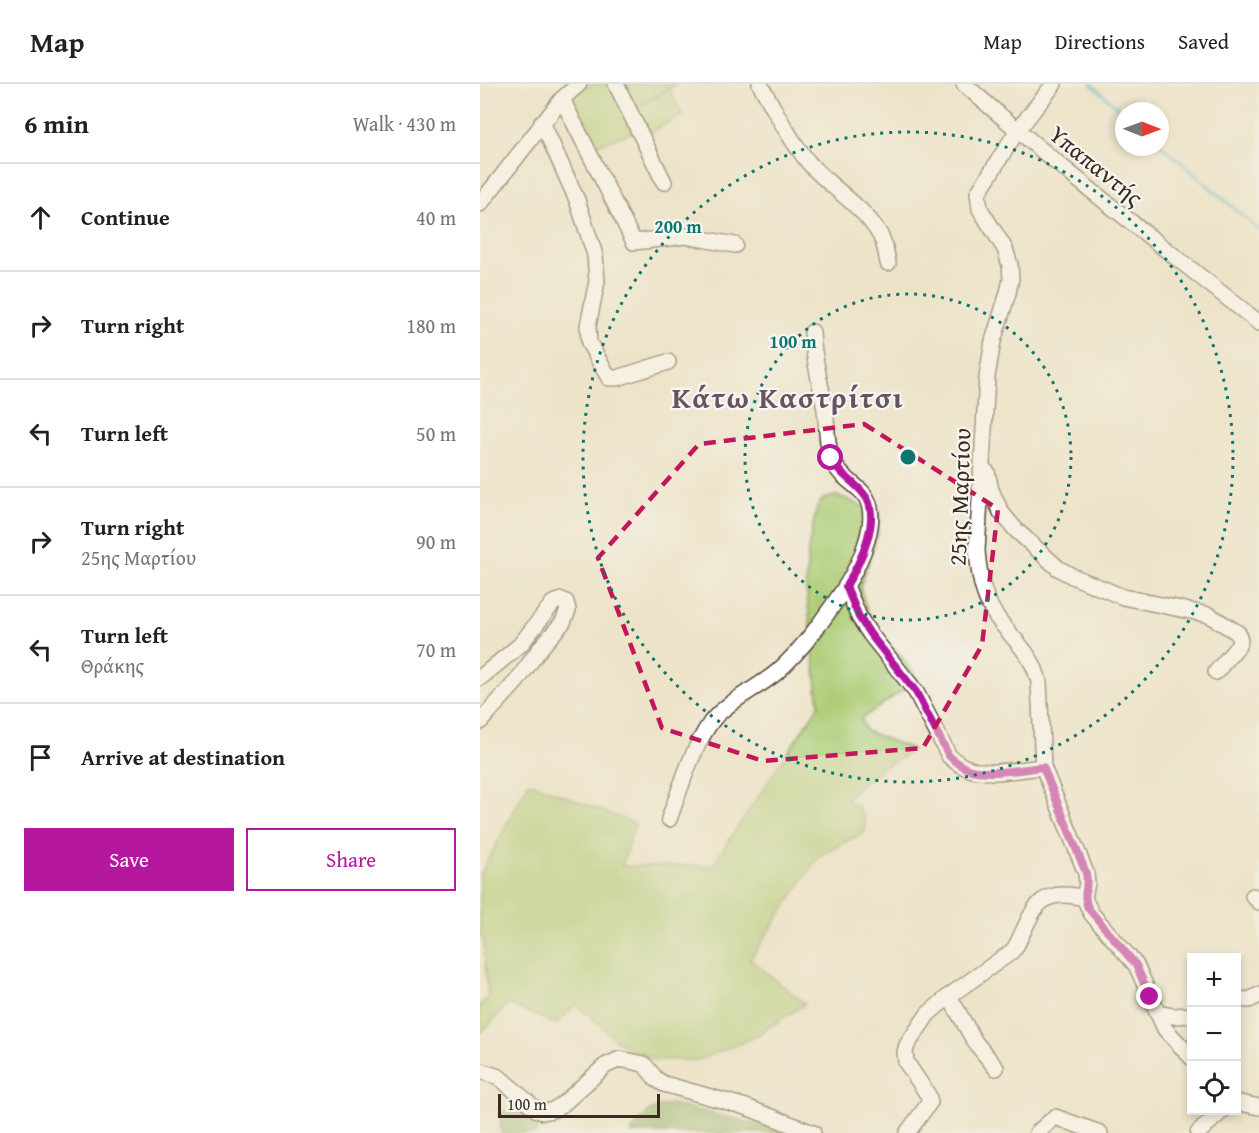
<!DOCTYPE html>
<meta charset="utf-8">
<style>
:root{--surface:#fff;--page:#f2f2f2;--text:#202124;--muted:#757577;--line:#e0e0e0;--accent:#b5179e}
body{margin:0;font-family:"Gentium Book Plus",serif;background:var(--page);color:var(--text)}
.controls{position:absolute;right:18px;bottom:18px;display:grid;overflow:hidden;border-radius:0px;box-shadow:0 3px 9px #0003}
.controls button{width:54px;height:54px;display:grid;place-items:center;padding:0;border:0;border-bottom:2px solid var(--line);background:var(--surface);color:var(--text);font:30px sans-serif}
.compass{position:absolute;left:635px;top:18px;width:54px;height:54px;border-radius:50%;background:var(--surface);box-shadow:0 3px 9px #0003;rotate:91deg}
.scale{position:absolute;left:18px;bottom:15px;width:162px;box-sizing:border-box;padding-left:6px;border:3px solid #3b2a1e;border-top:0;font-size:16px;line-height:21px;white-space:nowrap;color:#3b2a1e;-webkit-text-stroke:4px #f6f6f2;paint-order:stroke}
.stop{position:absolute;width:18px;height:18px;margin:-14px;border:4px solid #b5179e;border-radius:50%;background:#fff}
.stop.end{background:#b5179e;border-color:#fff;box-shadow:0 2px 6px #0008}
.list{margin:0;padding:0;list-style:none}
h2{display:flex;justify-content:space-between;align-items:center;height:78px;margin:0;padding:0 24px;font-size:26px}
h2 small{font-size:20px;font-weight:400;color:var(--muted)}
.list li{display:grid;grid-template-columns:39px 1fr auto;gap:18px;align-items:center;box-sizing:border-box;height:108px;padding:0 24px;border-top:2px solid var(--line)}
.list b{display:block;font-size:22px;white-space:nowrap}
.list p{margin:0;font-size:20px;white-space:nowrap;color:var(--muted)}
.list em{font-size:20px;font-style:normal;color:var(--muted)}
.actions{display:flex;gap:12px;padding:18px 24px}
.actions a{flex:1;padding:14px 0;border:2px solid var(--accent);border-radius:0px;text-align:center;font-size:21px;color:var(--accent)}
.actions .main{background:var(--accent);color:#fff}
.icon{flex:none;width:33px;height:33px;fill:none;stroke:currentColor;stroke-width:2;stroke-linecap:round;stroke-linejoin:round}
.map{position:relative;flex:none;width:779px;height:1049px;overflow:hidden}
header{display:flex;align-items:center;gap:36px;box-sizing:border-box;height:84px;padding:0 30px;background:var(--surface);border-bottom:2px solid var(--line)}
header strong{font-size:28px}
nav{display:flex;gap:33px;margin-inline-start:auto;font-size:21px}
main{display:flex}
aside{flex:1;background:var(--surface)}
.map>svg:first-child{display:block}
</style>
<header>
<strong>Map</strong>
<nav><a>Map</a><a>Directions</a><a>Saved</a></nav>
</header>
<main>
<aside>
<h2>6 min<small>Walk · 430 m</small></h2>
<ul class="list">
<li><svg class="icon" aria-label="ahead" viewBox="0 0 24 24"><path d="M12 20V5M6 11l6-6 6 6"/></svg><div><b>Continue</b></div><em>40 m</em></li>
<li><svg class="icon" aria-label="right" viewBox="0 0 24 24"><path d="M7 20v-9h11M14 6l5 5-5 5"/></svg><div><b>Turn right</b></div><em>180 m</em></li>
<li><svg class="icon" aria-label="left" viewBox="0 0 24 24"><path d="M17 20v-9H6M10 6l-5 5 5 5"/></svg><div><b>Turn left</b></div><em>50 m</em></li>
<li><svg class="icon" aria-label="right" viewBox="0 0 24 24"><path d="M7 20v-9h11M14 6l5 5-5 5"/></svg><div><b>Turn right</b><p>25ης Μαρτίου</p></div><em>90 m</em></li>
<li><svg class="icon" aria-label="left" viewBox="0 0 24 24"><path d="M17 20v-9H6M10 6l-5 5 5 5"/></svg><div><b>Turn left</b><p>Θράκης</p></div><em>70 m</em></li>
<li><svg class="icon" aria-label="arrive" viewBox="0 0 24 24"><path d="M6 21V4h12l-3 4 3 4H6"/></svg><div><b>Arrive at destination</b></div></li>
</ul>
<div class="actions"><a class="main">Save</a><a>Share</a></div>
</aside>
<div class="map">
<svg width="779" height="1049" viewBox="0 0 779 1049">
<rect width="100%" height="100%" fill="#f6f6f2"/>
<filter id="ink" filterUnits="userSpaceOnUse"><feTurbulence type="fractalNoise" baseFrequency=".0167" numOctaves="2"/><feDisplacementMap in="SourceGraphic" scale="12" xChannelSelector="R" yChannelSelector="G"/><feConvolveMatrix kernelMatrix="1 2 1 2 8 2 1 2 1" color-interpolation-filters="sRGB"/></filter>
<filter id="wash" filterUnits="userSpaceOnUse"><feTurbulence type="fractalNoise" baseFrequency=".008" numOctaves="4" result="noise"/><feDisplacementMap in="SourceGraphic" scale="24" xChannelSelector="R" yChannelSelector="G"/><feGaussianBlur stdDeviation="1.35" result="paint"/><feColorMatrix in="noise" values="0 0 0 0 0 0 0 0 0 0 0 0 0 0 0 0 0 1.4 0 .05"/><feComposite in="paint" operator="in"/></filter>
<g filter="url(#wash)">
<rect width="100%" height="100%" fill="#ede3c8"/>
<g fill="#accb72" stroke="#747a48" stroke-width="1.5">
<path d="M111,0H130L154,48L113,62L91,14Z"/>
<path d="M145,0H197L154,23Z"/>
<path d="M190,6L203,31L168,50L155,25Z"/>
<path d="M356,412C373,415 382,426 399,427L398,448L380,504L388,530L406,560L419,569L438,596L381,635L386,647L432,665L421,674L403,683L368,712V718L377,721L385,735V748L340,771L270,875L325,920L271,955L218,976H175L141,960L96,920L76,940L28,920L0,950V920L8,914L3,855L0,850V791L49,698L155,740L142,782H232L339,621L326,503L328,465L337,423L343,415Z"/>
</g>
<g fill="#89af64" stroke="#626c41" stroke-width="1.5">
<path d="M191,1020L315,1049H151C163,1031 169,1024 191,1020Z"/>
<path d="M33,1026L57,1042L56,1049H21L20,1028Z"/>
</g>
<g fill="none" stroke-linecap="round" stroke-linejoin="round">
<g stroke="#4caccb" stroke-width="3">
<path d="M611,0L644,29"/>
<path d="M680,60L779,146"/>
</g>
</g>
</g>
<g filter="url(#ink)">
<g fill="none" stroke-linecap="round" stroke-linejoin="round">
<g stroke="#564638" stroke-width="18">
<g id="minor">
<path d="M136,0L184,98"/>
<path d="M280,0C295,27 309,54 329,79C350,104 390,126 403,157C405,164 407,172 408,179"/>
<path d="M484,0C579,84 680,160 779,239"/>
<path d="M574,0L537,47L498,109L500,125L525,165L530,181L531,195L528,209L513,257L507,293L497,467C499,489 502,510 514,529C531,555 552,567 559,598L563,683L606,789L607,799L604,814"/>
<path d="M82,15L154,158L206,152L255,161"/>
<path d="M62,38L97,116L115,171L117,197L108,242L109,259L129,294H137L188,278"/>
<path d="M0,120L82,15L99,0"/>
<path d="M332,248C333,273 340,296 344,320C348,338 345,358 352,375C357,390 371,397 382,408C404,430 379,481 366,502L379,533L390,550L436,608L469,672C474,676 479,681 485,683C504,693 542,685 563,683"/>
<path d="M507,388L511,406L521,428L536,446L578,484L592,492L643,513L729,531L758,549L760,557L758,562L736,588"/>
<path d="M0,594L40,561L73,519L82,516L86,518L88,526L83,538L62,562L36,598L0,638"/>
<path d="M189,735C201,703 211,667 231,638C246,618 278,604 297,588C324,564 346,532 366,502"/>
<path d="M773,812L779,818"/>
<path d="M604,814L611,829L656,881L685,945L712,974"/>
<path d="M469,912L495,958L516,984"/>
<path d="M756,915L769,916L779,911"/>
<path d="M677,929L693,932L712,931"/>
<path d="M0,987L19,993L57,1026L63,1028L73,1026L84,1019L125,982L140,975L164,980L176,995L184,1000L266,1023L333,1049"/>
<path d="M756,1018L779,1023"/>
<path d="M427,1049L450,1018L448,1011L426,978L425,968L427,961L448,930L469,912L530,869L535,864C553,830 555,801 604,814"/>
<path d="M557,1049L575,1033L620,1049"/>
<path d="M718,1049L743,1026"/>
</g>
</g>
<use href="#minor" stroke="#fff" stroke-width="15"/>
</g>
</g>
<g fill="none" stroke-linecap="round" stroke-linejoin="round" filter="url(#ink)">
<path stroke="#b5179e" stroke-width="8" d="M351,374C359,390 372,396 383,409C404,431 379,481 366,502L379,533L390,550L436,608L469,672C475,677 481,682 488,685C508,692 543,685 563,683L606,789C609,804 602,809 608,824L656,881L670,913"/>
</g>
<path d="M0 0H779V1049H0ZM384,340L518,425L502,561L443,664L283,677L182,644L118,474L219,360Z" fill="#ede3c8" fill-opacity=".55" fill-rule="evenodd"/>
<path fill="none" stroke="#c2185b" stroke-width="4.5" stroke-dasharray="12 8" stroke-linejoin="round" d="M384,340L518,425L502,561L443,664L283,677L182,644L118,474L219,360Z"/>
<g fill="none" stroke="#0f766e" stroke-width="3" stroke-dasharray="3 6">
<circle cx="428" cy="373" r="163"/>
<circle cx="428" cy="373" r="325"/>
</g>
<g text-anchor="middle" stroke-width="4.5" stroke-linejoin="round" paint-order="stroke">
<g font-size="24" fill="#3b2a1e" stroke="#f6f6f2">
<text transform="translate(616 82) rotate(39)" y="8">Υπαπαντής</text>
<text transform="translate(480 413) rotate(-88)" y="8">25ης Μαρτίου</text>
</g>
<g font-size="30" font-weight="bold" letter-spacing="1.5" fill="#68535e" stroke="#f6f6f2">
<text x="308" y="324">Κάτω Καστρίτσι</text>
</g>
</g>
<circle cx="428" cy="373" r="9" fill="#0f766e" stroke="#f6f6f2" stroke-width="3"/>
<g font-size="18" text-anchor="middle" font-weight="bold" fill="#0f766e" stroke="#f6f6f2" stroke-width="4.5" stroke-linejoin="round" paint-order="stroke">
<text x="198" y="149">200 m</text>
<text x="313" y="264">100 m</text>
</g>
</svg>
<div class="controls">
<button>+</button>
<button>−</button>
<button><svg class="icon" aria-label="locate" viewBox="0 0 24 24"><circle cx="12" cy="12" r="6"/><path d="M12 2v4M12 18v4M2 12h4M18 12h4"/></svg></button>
</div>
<svg class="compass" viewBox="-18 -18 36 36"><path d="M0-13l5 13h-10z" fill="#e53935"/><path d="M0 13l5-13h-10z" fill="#757577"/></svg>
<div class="scale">100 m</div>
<div class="stop" style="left:351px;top:374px"></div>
<div class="stop end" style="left:670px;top:913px"></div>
</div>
</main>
